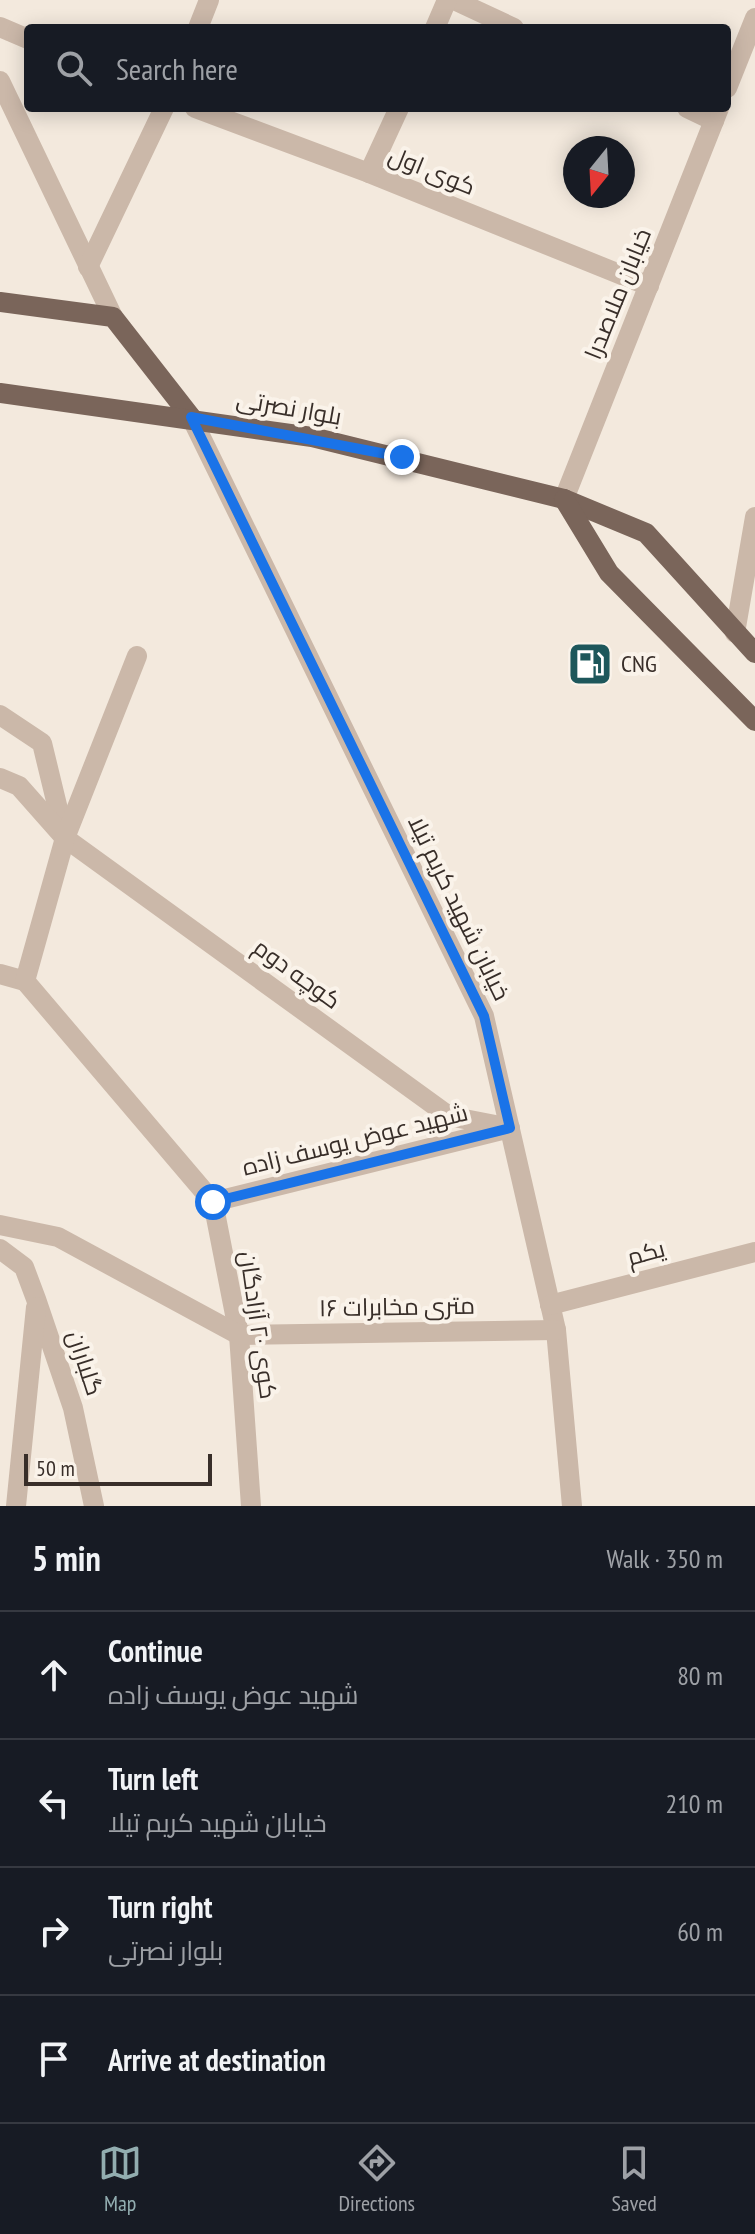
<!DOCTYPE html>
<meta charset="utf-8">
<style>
:root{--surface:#171b24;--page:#242831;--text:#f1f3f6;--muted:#9ea1a6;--line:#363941;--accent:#92adb0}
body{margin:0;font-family:"PT Sans Narrow",Cairo,sans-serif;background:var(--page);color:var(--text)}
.compass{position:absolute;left:563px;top:136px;width:72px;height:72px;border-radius:50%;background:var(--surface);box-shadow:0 4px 20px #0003;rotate:198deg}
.scale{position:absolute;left:24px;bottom:20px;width:188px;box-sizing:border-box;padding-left:8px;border:4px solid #382e29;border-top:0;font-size:22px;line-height:28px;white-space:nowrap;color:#382e29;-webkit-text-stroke:6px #faf3ea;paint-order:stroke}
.stop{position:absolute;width:24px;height:24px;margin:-18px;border:6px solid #1a73e8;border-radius:50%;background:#fff}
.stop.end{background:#1a73e8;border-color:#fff;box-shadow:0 2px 8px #0008}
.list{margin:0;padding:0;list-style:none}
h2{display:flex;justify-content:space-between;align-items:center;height:104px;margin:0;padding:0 32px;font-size:34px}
h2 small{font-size:26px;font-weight:400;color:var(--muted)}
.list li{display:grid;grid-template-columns:52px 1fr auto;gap:24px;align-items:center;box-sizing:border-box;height:128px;padding:0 32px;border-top:2px solid var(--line)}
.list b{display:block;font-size:30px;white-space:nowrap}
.list p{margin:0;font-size:26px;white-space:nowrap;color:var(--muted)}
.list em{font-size:26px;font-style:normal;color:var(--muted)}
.icon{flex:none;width:44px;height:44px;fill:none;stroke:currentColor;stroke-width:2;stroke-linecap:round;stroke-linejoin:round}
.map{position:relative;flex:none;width:755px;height:1506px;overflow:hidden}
.search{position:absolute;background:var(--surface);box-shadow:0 4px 20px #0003;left:24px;right:24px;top:24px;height:88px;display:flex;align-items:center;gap:20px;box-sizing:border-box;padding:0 28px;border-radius:8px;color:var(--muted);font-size:30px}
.sheet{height:616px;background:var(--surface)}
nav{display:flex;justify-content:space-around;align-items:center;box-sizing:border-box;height:112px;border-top:2px solid var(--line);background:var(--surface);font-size:22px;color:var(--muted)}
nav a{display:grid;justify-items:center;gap:4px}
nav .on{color:var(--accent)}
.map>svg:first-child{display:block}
</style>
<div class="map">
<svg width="755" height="1506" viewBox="0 0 755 1506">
<rect width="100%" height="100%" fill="#f3e9dd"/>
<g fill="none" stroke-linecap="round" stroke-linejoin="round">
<g stroke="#cbb8a9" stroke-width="20">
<path d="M454,0L514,28"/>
<path d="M0,27L28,39"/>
<path d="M198,28L209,0"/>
<path d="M435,28L447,0"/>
<path d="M0,81L113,317"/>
<path d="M727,88L755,18"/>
<path d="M195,108L369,173L649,286"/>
<path d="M687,108L714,121"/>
<path d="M369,173L399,108"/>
<path d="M88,267L164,108"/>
<path d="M191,417L484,1016L556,1330L572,1506"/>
<path d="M564,499L719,108"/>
<path d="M735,633L755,517"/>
<path d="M0,715L42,743L64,834"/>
<path d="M0,778L19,786L65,838L449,1116L510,1128"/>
<path d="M0,974L25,981"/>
<path d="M25,981L213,1202L239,1335L251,1506"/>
<path d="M25,981L65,838L137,656"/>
<path d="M213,1202L502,1130"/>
<path d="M0,1225L58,1237L239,1335L556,1330"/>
<path d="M0,1249L24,1267L36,1299L73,1408L94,1506"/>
<path d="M550,1305L755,1252"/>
<path d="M16,1506L36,1307"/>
</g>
<g stroke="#7a655a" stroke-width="20">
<path d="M0,302L113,317L191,417"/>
<path d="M0,393L312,437L564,499L646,533L755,653"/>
<path d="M564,499L609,573L755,721"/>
</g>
</g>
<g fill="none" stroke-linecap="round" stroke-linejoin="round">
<path stroke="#1a73e8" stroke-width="10" d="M213,1202L510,1128L484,1016L191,417L402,457"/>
</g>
<defs>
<g id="fuel-square" transform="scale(2.3)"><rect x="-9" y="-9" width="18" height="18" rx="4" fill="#1d575b" stroke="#faf3ea"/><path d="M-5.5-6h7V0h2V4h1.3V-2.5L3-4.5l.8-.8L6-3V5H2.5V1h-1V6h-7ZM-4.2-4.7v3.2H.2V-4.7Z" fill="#fff"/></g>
</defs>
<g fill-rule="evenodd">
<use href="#fuel-square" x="590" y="664"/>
</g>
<g text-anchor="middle" stroke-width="8" stroke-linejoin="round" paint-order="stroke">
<g font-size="24" fill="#382e29" stroke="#faf3ea">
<text transform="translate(432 171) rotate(22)" y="8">کوی اول</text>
<text transform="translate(618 294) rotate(-68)" y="8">خیابان ملاصدرا</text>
<text transform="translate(289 408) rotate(10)" y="8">بلوار نصرتی</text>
<text transform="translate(459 908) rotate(64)" y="8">خیابان شهید کریم تیلا</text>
<text transform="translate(297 974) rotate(36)" y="8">کوچه دوم</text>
<text transform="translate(355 1140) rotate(-14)" y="8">شهید عوض یوسف زاده</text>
<text transform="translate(646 1253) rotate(-15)" y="8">یکم</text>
<text transform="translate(397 1307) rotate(-1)" y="8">۱۶ متری مخابرات</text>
<text transform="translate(258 1325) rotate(82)" y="8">کوی ۲۰ آزادگان</text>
<text transform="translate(85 1363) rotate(72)" y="8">گلباران</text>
</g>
<g font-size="24" fill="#382e29" stroke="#faf3ea" text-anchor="start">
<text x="621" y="672">CNG</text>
</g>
</g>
</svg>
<svg class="compass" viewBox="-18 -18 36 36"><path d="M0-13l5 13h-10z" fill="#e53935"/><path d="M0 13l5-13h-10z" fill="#9ea1a6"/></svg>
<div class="scale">50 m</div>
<div class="stop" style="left:213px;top:1202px"></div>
<div class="stop end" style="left:402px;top:457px"></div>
<div class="search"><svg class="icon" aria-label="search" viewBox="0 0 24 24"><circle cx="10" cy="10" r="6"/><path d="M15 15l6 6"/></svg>Search here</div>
</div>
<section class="sheet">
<h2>5 min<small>Walk · 350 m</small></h2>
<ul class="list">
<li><svg class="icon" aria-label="ahead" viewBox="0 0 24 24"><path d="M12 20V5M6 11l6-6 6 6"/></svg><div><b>Continue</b><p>شهید عوض یوسف زاده</p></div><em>80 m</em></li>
<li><svg class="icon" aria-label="left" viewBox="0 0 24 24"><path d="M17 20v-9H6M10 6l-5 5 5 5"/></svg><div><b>Turn left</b><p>خیابان شهید کریم تیلا</p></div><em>210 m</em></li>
<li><svg class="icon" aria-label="right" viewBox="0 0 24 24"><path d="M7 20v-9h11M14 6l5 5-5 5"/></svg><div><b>Turn right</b><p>بلوار نصرتی</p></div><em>60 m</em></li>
<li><svg class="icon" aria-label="arrive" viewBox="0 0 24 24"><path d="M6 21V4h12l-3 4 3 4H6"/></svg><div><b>Arrive at destination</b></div></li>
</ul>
</section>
<nav>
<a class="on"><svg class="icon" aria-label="map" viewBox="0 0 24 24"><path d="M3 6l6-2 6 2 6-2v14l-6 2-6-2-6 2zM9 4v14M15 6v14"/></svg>Map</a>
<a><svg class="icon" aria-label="directions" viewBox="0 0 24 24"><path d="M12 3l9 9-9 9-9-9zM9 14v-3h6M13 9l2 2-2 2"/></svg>Directions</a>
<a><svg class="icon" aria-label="saved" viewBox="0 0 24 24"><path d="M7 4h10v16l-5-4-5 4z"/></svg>Saved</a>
</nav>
